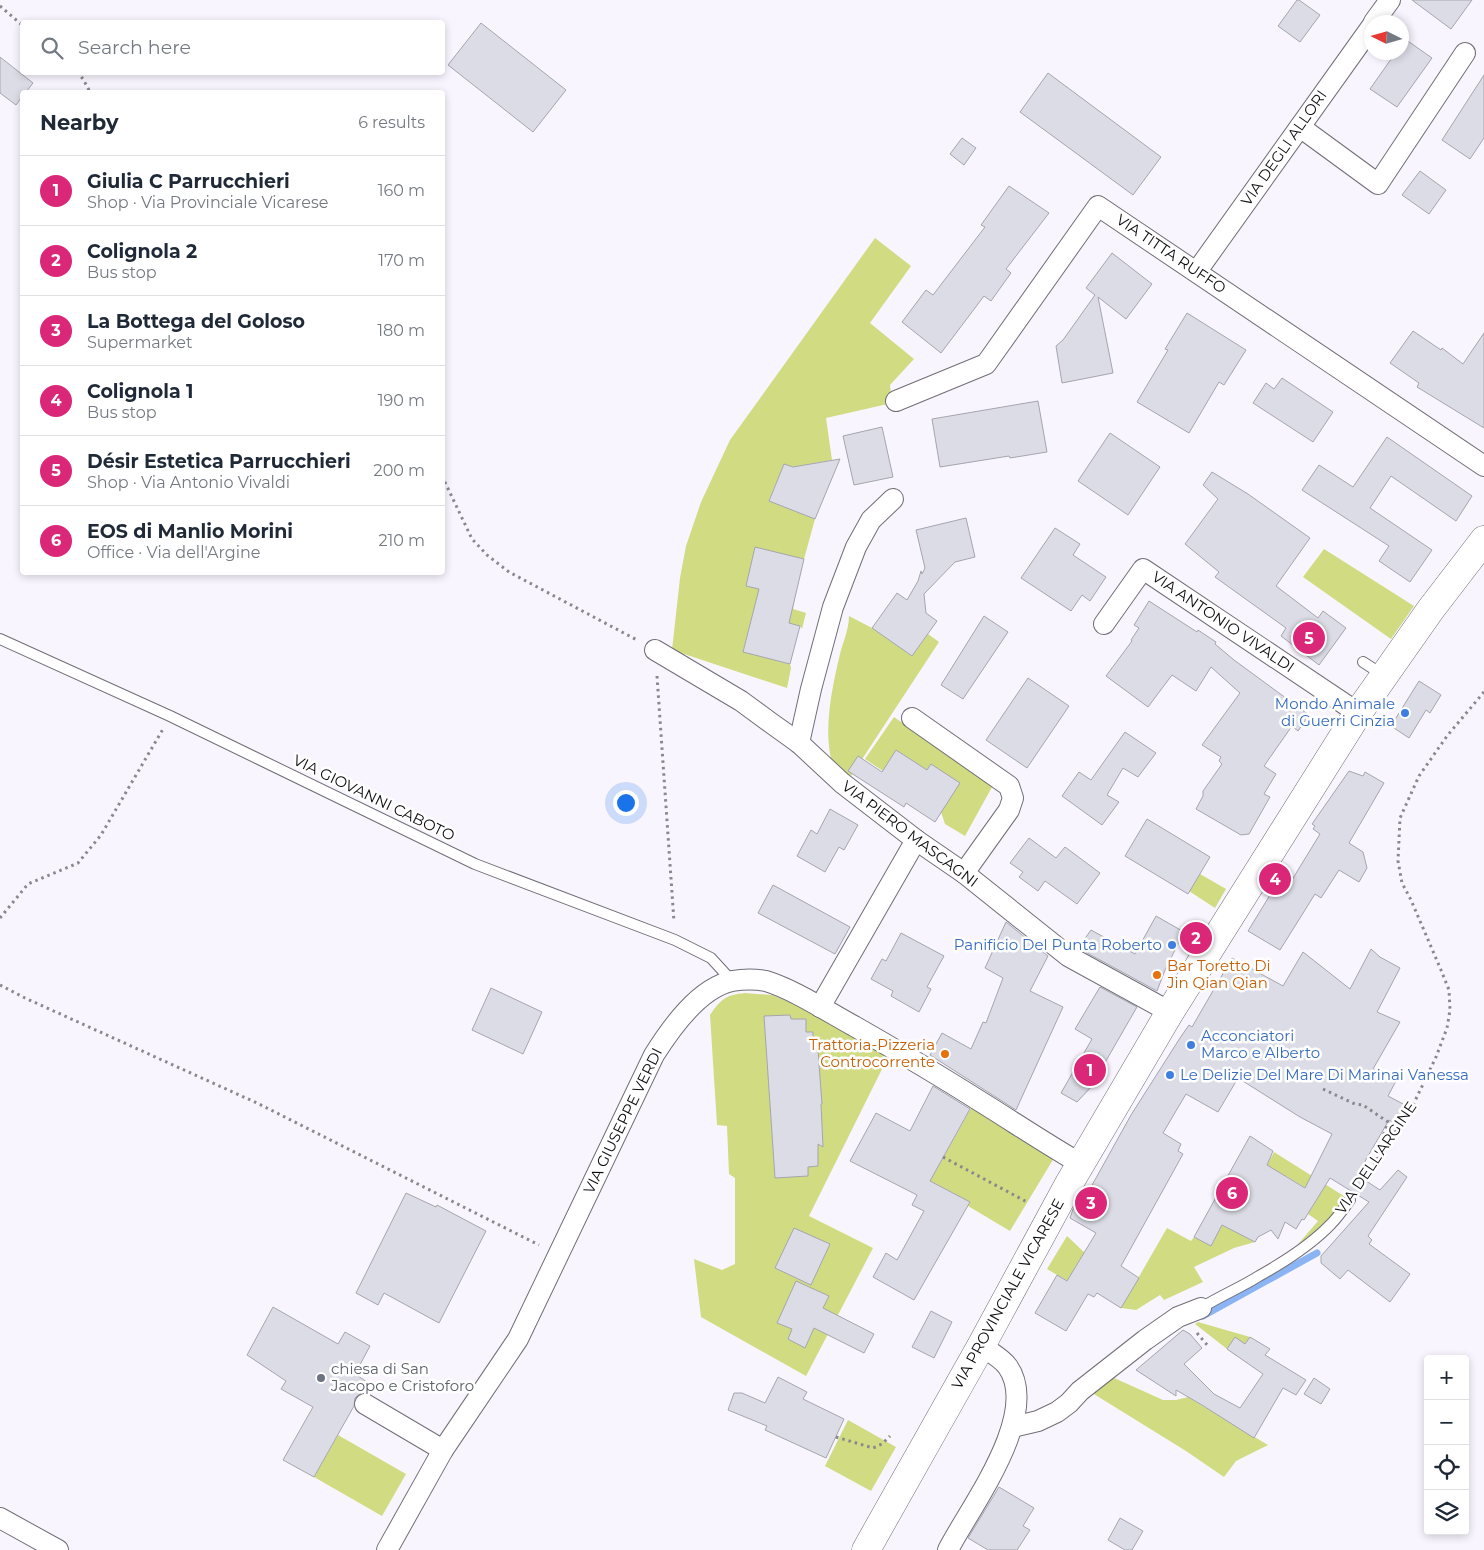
<!DOCTYPE html>
<meta charset="utf-8">
<style>
:root{--surface:#fff;--page:#f2f2f3;--text:#1f2937;--muted:#747a83;--line:#e0e1e3;--accent:#db2777}
body{margin:0;font-family:Montserrat,sans-serif;background:var(--page);color:var(--text)}
.controls{position:absolute;right:15px;bottom:15px;display:grid;overflow:hidden;border-radius:5px;box-shadow:0 2px 8px #0003}
.controls button{width:45px;height:45px;display:grid;place-items:center;padding:0;border:0;border-bottom:1px solid var(--line);background:var(--surface);color:var(--text);font:25px sans-serif}
.compass{position:absolute;left:1364px;top:15px;width:45px;height:45px;border-radius:50%;background:var(--surface);box-shadow:0 2px 8px #0003;rotate:275deg}
.you{position:absolute;left:625px;top:802px;width:18px;height:18px;margin:-12px;border:4px solid #fff;border-radius:50%;background:#1a73e8;box-shadow:0 0 0 8px #1a73e833}
.badge{display:grid;place-items:center;width:32px;height:32px;border-radius:50%;background:var(--accent);color:#fff;font-size:16px;font-weight:700}
.pin{position:absolute;translate:-50% -50%;border:2px solid #fff;box-shadow:0 1px 5px #0006}
.list{margin:0;padding:0;list-style:none}
h2{display:flex;justify-content:space-between;align-items:center;height:65px;margin:0;padding:0 20px;font-size:21px}
h2 small{font-size:16px;font-weight:400;color:var(--muted)}
.list li{display:grid;grid-template-columns:32px 1fr auto;gap:15px;align-items:center;box-sizing:border-box;height:70px;padding:0 20px;border-top:1px solid var(--line)}
.list b{display:block;font-size:19px;white-space:nowrap}
.list p{margin:0;font-size:16px;white-space:nowrap;color:var(--muted)}
.list em{font-size:16px;font-style:normal;color:var(--muted)}
.icon{flex:none;width:28px;height:28px;fill:none;stroke:currentColor;stroke-width:2;stroke-linecap:round;stroke-linejoin:round}
.map{position:relative;flex:none;width:1484px;height:1550px;overflow:hidden}
.search{position:absolute;background:var(--surface);box-shadow:0 2px 8px #0003;left:20px;top:20px;width:425px;height:55px;display:flex;align-items:center;gap:12px;box-sizing:border-box;padding:0 18px;border-radius:5px;color:var(--muted);font-size:19px}
.panel{position:absolute;background:var(--surface);box-shadow:0 2px 8px #0003;left:20px;top:90px;width:425px;height:485px;border-radius:5px}
.map>svg:first-child{display:block}
</style>
<div class="map">
<svg width="1484" height="1550" viewBox="0 0 1484 1550">
<rect width="100%" height="100%" fill="#f9f5fe"/>
<g fill="#d1db82">
<path d="M875,238L911,266L870,323L914,359L890,385L892,403L826,418L832,460L793,467L784,464L769,500L815,519L804,559L755,548L747,586L795,597L793,609L806,613L802,629L800,626L753,613L743,651L790,664L791,668L787,688L672,650L680,578L686,546L701,502L730,440Z"/>
<path d="M1324,549L1414,606L1391,639L1303,577Z"/>
<path d="M849,616L872,628L912,656L928,634L939,642L851,776L832,763C823,729 832,688 840,654C843,642 849,629 849,616Z"/>
<path d="M894,717L992,787L965,836L945,824L927,770L896,750L883,771L865,759Z"/>
<path d="M1200,874L1226,889L1215,908L1189,891Z"/>
<path d="M745,993L772,995L794,1004L889,1055L809,1216L873,1248L806,1376L701,1317L694,1259L722,1270L735,1264V1178L729,1174L727,1126L717,1125L710,1015C721,999 726,995 745,993Z"/>
<path d="M971,1108L1054,1158L1010,1231L968,1206L970,1202L930,1181Z"/>
<path d="M1274,1152L1347,1198L1310,1239L1294,1249L1318,1221L1308,1214L1319,1196L1286,1176L1274,1196L1258,1181Z"/>
<path d="M1222,1225L1255,1242L1234,1248L1194,1267L1203,1282L1164,1300L1160,1295L1136,1310L1121,1308L1167,1228L1191,1241L1194,1237L1211,1246Z"/>
<path d="M1067,1236L1085,1253L1076,1286L1047,1269Z"/>
<path d="M1198,1322L1250,1337L1236,1356L1195,1324Z"/>
<path d="M1112,1377L1163,1400H1176L1188,1397L1268,1445L1236,1461L1224,1477L1186,1451L1089,1391Z"/>
<path d="M848,1420L896,1447L871,1491L825,1466Z"/>
<path d="M338,1435L406,1474L382,1516L314,1477Z"/>
</g>
<g fill="none" stroke-linecap="round" stroke-linejoin="round">
<path stroke="#8bb4f4" stroke-width="7" d="M1203,1316L1317,1253"/>
</g>
<g fill="#dcdce6" stroke="#a5a5af">
<path d="M1297,0H1299L1320,15L1300,42L1278,26Z"/>
<path d="M1412,0H1472L1451,29Z"/>
<path d="M481,23L566,90L533,132L448,65Z"/>
<path d="M1405,39L1432,58L1397,107L1370,89L1396,52H1402V44Z"/>
<path d="M0,57L33,83L26,92H22V97L16,105L0,93Z"/>
<path d="M1048,73L1161,157L1133,195L1020,112Z"/>
<path d="M1484,75V138L1470,159L1442,140Z"/>
<path d="M962,138L976,148L964,165L950,154Z"/>
<path d="M1420,171L1446,190L1429,214L1402,195Z"/>
<path d="M1009,186L1049,213L1006,269L1011,273L991,301L984,296L941,353L902,322L926,290L933,295L985,227L981,225Z"/>
<path d="M1112,253L1152,284L1126,319L1098,297L1113,373L1062,383L1056,346L1063,340L1095,295L1086,288Z"/>
<path d="M1187,313L1246,350L1224,385L1219,382L1189,433L1137,402L1168,350L1165,349Z"/>
<path d="M1413,331L1441,350L1442,348L1463,364L1484,333V428L1417,387L1419,383L1390,363Z"/>
<path d="M1282,378L1333,412L1313,442L1253,403L1266,383L1274,389Z"/>
<path d="M1038,401L1047,452L1010,458L1009,456L940,467L932,419Z"/>
<path d="M882,427L893,477L854,485L843,436Z"/>
<path d="M1110,433L1160,467L1128,515L1078,481Z"/>
<path d="M1387,437L1472,496L1456,521L1391,476L1370,508L1432,550L1410,582L1379,561L1389,546L1302,490L1319,465L1353,487Z"/>
<path d="M840,459L815,519L769,501L784,464L793,467Z"/>
<path d="M1212,472L1248,494L1310,538L1276,586L1318,618L1323,611L1346,628L1319,665L1281,636L1286,628L1215,577L1219,572L1185,544L1218,499L1203,485Z"/>
<path d="M966,518L975,557L955,562L924,594L926,613L937,621L912,656L872,628L897,593L907,600L918,581L921,571L922,574L925,568L916,530Z"/>
<path d="M1055,528L1080,544L1073,555L1106,577L1090,601L1082,595L1071,611L1021,578Z"/>
<path d="M755,547L804,559L789,623L800,626L790,664L743,652L759,589L746,586Z"/>
<path d="M1149,601L1197,632L1198,630L1216,642L1215,644L1234,660L1309,715L1298,731L1292,726L1264,766L1276,774L1264,794L1270,797L1249,834L1241,835L1196,809L1203,796V791L1222,764L1219,761L1221,757L1202,745L1240,693L1211,667L1196,691L1172,675L1148,707L1106,676L1132,641L1131,640L1139,628L1134,625Z"/>
<path d="M984,616L1008,632L963,699L941,685Z"/>
<path d="M1028,678L1069,706L1027,768L986,740Z"/>
<path d="M1419,681L1441,695L1430,713L1426,710L1409,738L1391,726Z"/>
<path d="M1125,732L1156,753L1138,777L1123,768L1107,795L1119,802L1102,825L1062,796L1079,772L1091,780Z"/>
<path d="M896,750L927,770L931,764L960,783L935,822L906,803L904,807L848,771L858,756L882,772Z"/>
<path d="M1349,771L1363,776L1365,772L1384,783L1349,843L1363,852L1367,868L1359,882L1339,870L1321,898L1315,894L1280,950L1248,931L1278,882L1287,888L1320,834L1313,829L1315,826L1312,824Z"/>
<path d="M830,809L858,825L844,850L839,847L825,872L797,856L811,830L817,834Z"/>
<path d="M1147,819L1210,857L1188,894L1125,856Z"/>
<path d="M1029,838L1056,858L1065,847L1100,873L1077,904L1045,881L1038,891L1019,877L1023,872L1010,863Z"/>
<path d="M773,885L850,927L835,954L758,913Z"/>
<path d="M1156,916L1184,932L1165,970L1157,991L1078,948L1091,930L1135,954Z"/>
<path d="M1006,922L1048,956L1030,991L1063,1007L1016,1110L930,1055L942,1033L971,1049L983,1022L986,1023L1003,978L985,968Z"/>
<path d="M901,933L944,956L927,987L931,989L919,1012L891,996L893,991L871,979L882,959L886,961Z"/>
<path d="M1371,949L1380,957L1400,968L1377,1012L1400,1022L1373,1069L1396,1081L1388,1096L1405,1105L1396,1124L1389,1120L1357,1175L1380,1190L1398,1170L1407,1177L1368,1236L1372,1240L1369,1244L1410,1274L1390,1302L1348,1270L1340,1279L1321,1263V1256L1369,1202L1330,1178L1304,1220L1302,1219L1296,1229L1285,1222L1278,1239L1271,1230L1258,1237L1255,1242L1222,1225L1211,1246L1194,1237L1250,1136L1273,1151L1267,1165L1305,1188L1332,1134L1300,1117L1238,1078L1218,1112L1186,1094L1163,1133L1181,1144L1178,1151L1183,1154L1121,1266L1139,1278L1121,1308L1097,1293L1094,1297L1088,1294L1066,1331L1035,1313L1057,1275L1067,1281L1096,1233L1070,1218L1073,1209L1089,1185L1091,1187L1131,1115L1180,1038L1189,1025L1192,1027L1232,958L1283,986L1303,952L1350,989Z"/>
<path d="M1100,987L1137,1007L1103,1066L1108,1069L1077,1102L1061,1093L1092,1039L1075,1029Z"/>
<path d="M491,988L542,1012L523,1054L472,1030Z"/>
<path d="M790,1015L791,1019H806V1032H813V1049L818,1050L822,1104H821L823,1147L818,1144V1166L808,1167V1176L775,1178L764,1016Z"/>
<path d="M933,1086L970,1109L930,1181L970,1202L914,1300L873,1277L886,1253L897,1260L924,1211L912,1205L917,1195L850,1161L876,1113L910,1131Z"/>
<path d="M406,1193L436,1207L437,1205L486,1231L439,1323L384,1293L378,1305L356,1293Z"/>
<path d="M794,1228L830,1244L811,1285L775,1268Z"/>
<path d="M796,1281L829,1296L823,1308L874,1334L864,1353L814,1328L805,1348L788,1339L792,1329L777,1323Z"/>
<path d="M273,1307L338,1344L345,1332L370,1346L355,1374L367,1382L361,1393L355,1398L354,1406L314,1477L283,1460L313,1407L281,1389L286,1381L247,1355Z"/>
<path d="M931,1311L952,1322L934,1358L912,1347Z"/>
<path d="M1183,1330L1190,1334L1202,1348L1184,1364L1214,1394L1240,1408L1263,1374L1227,1349L1235,1337L1245,1344L1250,1337L1270,1349L1265,1355L1306,1380L1296,1395L1283,1388L1254,1438L1202,1405L1176,1390V1396L1136,1370Z"/>
<path d="M778,1377L807,1392L803,1399L844,1419L826,1458L765,1430L767,1426L728,1410L734,1393H742L765,1403Z"/>
<path d="M1314,1378L1330,1389L1321,1404L1304,1394Z"/>
<path d="M999,1487L1034,1508L1023,1526L1030,1530L1017,1550H988L968,1538Z"/>
<path d="M1120,1518L1143,1531L1132,1550H1125L1108,1540Z"/>
</g>
<g fill="none" stroke-linecap="round" stroke-linejoin="round">
<g stroke="#716e77" stroke-width="12">
<g id="lane">
<path d="M0,639L170,716L475,864L675,940L711,958L732,981"/>
<path d="M1363,662L1383,675"/>
<path d="M1201,1308C1220,1296 1240,1288 1259,1276C1284,1262 1311,1245 1331,1224C1338,1217 1344,1208 1350,1200"/>
</g>
</g>
<g stroke="#716e77" stroke-width="22">
<g id="street">
<path d="M1374,22L1390,0"/>
<path d="M1300,127L1378,184L1465,53"/>
<path d="M1197,271L1372,26"/>
<path d="M896,401L986,364L1098,206L1484,466"/>
<path d="M1104,624L1143,569L1358,713"/>
<path d="M655,650L741,701L771,723L799,743L842,783L916,840L964,873L1068,956L1170,1012"/>
<path d="M912,718L1009,786L1013,798L1009,810L964,873"/>
<path d="M799,743L811,689L833,607L856,547L871,520L893,499"/>
<path d="M820,1007L916,840"/>
<path d="M365,1404L443,1450"/>
<path d="M1013,1427L1038,1421L1057,1412L1069,1403L1080,1391L1145,1340L1178,1317L1201,1308"/>
<path d="M0,1518L58,1550"/>
<path d="M387,1550L443,1450L518,1339L654,1055C671,1028 699,988 732,981C743,979 756,979 766,981C795,990 828,1012 854,1026C896,1050 937,1074 978,1100C1012,1121 1046,1144 1081,1164"/>
<path d="M948,1550C970,1507 1041,1415 1008,1367C1002,1358 990,1352 981,1346"/>
</g>
</g>
<g stroke="#716e77" stroke-width="29">
<path id="secondary" d="M866,1550L981,1346L1070,1182L1170,1012L1358,713L1431,609L1484,540"/>
</g>
<g stroke="#8a878d" stroke-width="3" stroke-dasharray="2.5 4" stroke-linecap="butt">
<path d="M0,6L22,25"/>
<path d="M77,72L83,79L90,92"/>
<path d="M442,476L472,539L487,555L509,572L637,640"/>
<path d="M657,676L674,922"/>
<path d="M0,918L28,884L78,863L101,835L163,729"/>
<path d="M0,985L25,998L257,1103L539,1245"/>
<path d="M1323,1089L1355,1104L1363,1105L1388,1122L1377,1154L1378,1160"/>
<path d="M943,1157L1027,1202"/>
<path d="M1360,1187L1414,1103L1436,1057L1447,1028L1450,1010L1449,990L1441,970L1411,900L1402,883L1398,861L1400,818L1419,776L1447,736L1484,692"/>
<path d="M1197,1333L1208,1346"/>
<path d="M836,1437L873,1448L882,1444L890,1436"/>
</g>
<use href="#lane" stroke="#fff" stroke-width="10"/>
<use href="#street" stroke="#fff" stroke-width="20"/>
<use href="#secondary" stroke="#fff" stroke-width="28"/>
</g>
<g fill="#3f7fe0" stroke="#fff" stroke-width="2">
<circle cx="1405" cy="713" r="5"/>
<circle cx="1172" cy="945" r="5"/>
<circle cx="1191" cy="1045" r="5"/>
<circle cx="1170" cy="1075" r="5"/>
</g>
<g fill="#e8710a" stroke="#fff" stroke-width="2">
<circle cx="1157" cy="975" r="5"/>
<circle cx="945" cy="1054" r="5"/>
</g>
<circle fill="#6b7280" stroke="#fff" stroke-width="2" cx="321" cy="1378" r="5"/>
<g text-anchor="middle" stroke-width="5" stroke-linejoin="round" paint-order="stroke">
<g font-size="15" fill="#0c0b0e" stroke="#fff">
<text transform="translate(1284 148) rotate(-55)" y="5">VIA DEGLI ALLORI</text>
<text transform="translate(1171 254) rotate(34)" y="5">VIA TITTA RUFFO</text>
<text transform="translate(1223 622) rotate(34)" y="5">VIA ANTONIO VIVALDI</text>
<text transform="translate(374 798) rotate(26)" y="5">VIA GIOVANNI CABOTO</text>
<text transform="translate(910 834) rotate(37)" y="5">VIA PIERO MASCAGNI</text>
<text transform="translate(623 1121) rotate(-64)" y="5">VIA GIUSEPPE VERDI</text>
<text transform="translate(1376 1158) rotate(-56)" y="5">VIA DELL'ARGINE</text>
<text transform="translate(1008 1294) rotate(-61)" y="5">VIA PROVINCIALE VICARESE</text>
</g>
<g font-size="15" fill="#366cbe" stroke="#fff" text-anchor="end">
<text x="1395" y="709">Mondo Animale<tspan x="1395" dy="17">di Guerri Cinzia</tspan></text>
<text x="1162" y="950">Panificio Del Punta Roberto</text>
<text x="1201" y="1041" text-anchor="start">Acconciatori<tspan x="1201" dy="17">Marco e Alberto</tspan></text>
<text x="1180" y="1080" text-anchor="start">Le Delizie Del Mare Di Marinai Vanessa</text>
</g>
<g font-size="15" fill="#c56008" stroke="#fff" text-anchor="start">
<text x="1167" y="971">Bar Toretto Di<tspan x="1167" dy="17">Jin Qian Qian</tspan></text>
<text x="935" y="1050" text-anchor="end">Trattoria-Pizzeria<tspan x="935" dy="17">Controcorrente</tspan></text>
</g>
<g font-size="15" fill="#5b616d" stroke="#fff" text-anchor="start">
<text x="331" y="1374">chiesa di San<tspan x="331" dy="17">Jacopo e Cristoforo</tspan></text>
</g>
</g>
</svg>
<div class="controls">
<button>+</button>
<button>−</button>
<button><svg class="icon" aria-label="locate" viewBox="0 0 24 24"><circle cx="12" cy="12" r="6"/><path d="M12 2v4M12 18v4M2 12h4M18 12h4"/></svg></button>
<button><svg class="icon" aria-label="layers" viewBox="0 0 24 24"><path d="M12 4l9 5-9 5-9-5zM3 14l9 5 9-5"/></svg></button>
</div>
<svg class="compass" viewBox="-18 -18 36 36"><path d="M0-13l5 13h-10z" fill="#e53935"/><path d="M0 13l5-13h-10z" fill="#747a83"/></svg>
<div class="you"></div>
<div class="pin badge" style="left:1090px;top:1070px">1</div>
<div class="pin badge" style="left:1196px;top:938px">2</div>
<div class="pin badge" style="left:1091px;top:1203px">3</div>
<div class="pin badge" style="left:1275px;top:879px">4</div>
<div class="pin badge" style="left:1309px;top:638px">5</div>
<div class="pin badge" style="left:1232px;top:1193px">6</div>
<div class="search"><svg class="icon" aria-label="search" viewBox="0 0 24 24"><circle cx="10" cy="10" r="6"/><path d="M15 15l6 6"/></svg>Search here</div>
<section class="panel">
<h2>Nearby<small>6 results</small></h2>
<ul class="list">
<li><span class="badge">1</span><div><b>Giulia C Parrucchieri</b><p>Shop · Via Provinciale Vicarese</p></div><em>160 m</em></li>
<li><span class="badge">2</span><div><b>Colignola 2</b><p>Bus stop</p></div><em>170 m</em></li>
<li><span class="badge">3</span><div><b>La Bottega del Goloso</b><p>Supermarket</p></div><em>180 m</em></li>
<li><span class="badge">4</span><div><b>Colignola 1</b><p>Bus stop</p></div><em>190 m</em></li>
<li><span class="badge">5</span><div><b>Désir Estetica Parrucchieri</b><p>Shop · Via Antonio Vivaldi</p></div><em>200 m</em></li>
<li><span class="badge">6</span><div><b>EOS di Manlio Morini</b><p>Office · Via dell'Argine</p></div><em>210 m</em></li>
</ul>
</section>
</div>
